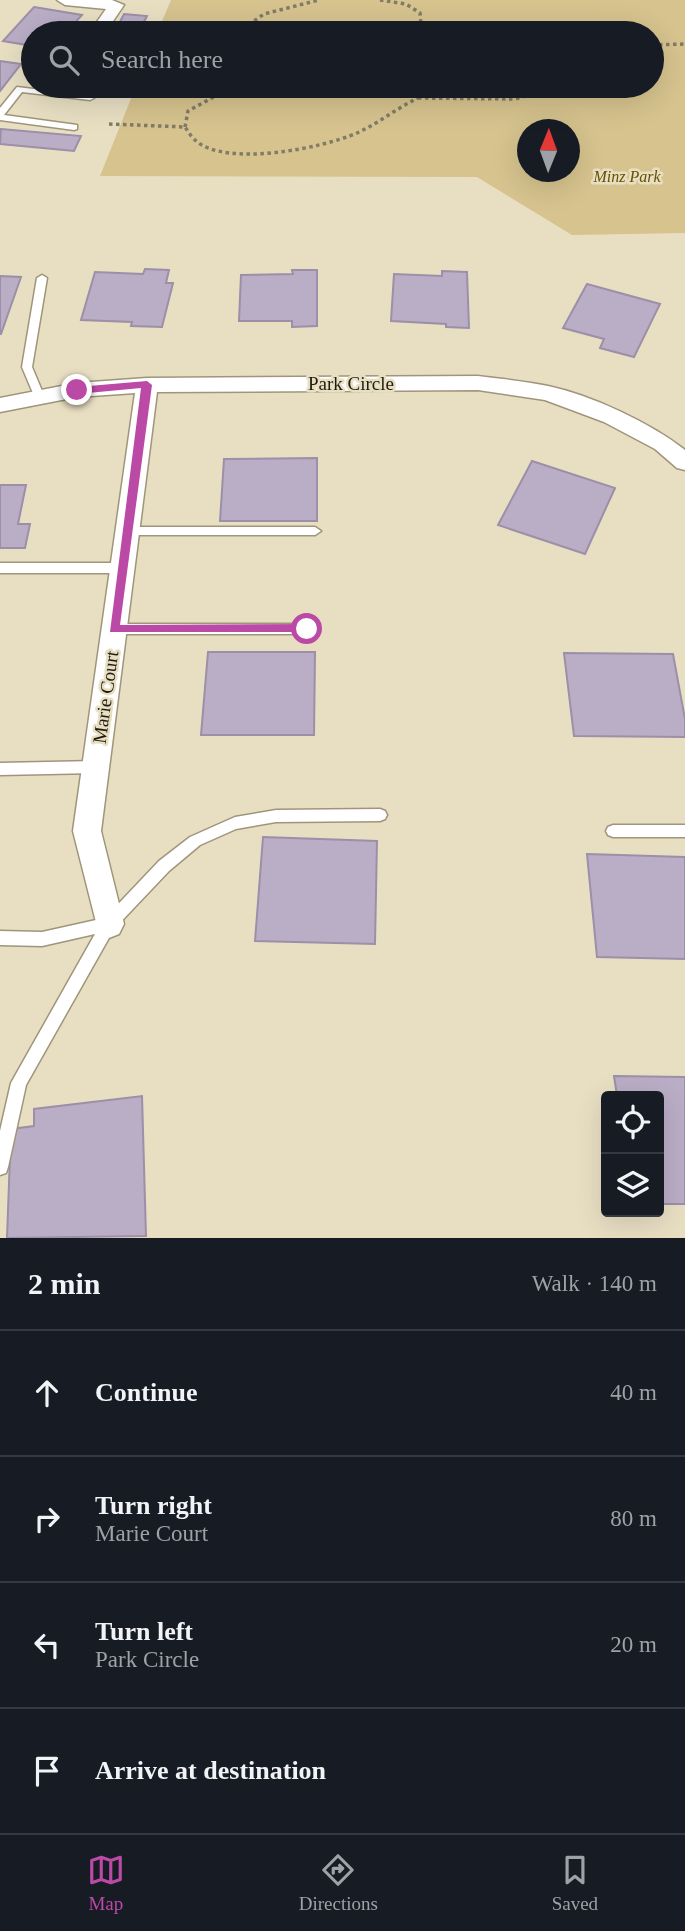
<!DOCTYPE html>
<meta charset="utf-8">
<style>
:root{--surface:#171b24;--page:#242831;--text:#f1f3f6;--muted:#9ea1a6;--line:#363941;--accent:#bb4aa6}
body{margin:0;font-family:"Times New Roman",serif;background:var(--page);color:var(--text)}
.controls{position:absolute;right:21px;bottom:21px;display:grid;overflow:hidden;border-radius:7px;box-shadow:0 7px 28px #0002}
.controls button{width:63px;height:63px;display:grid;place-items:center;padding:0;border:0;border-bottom:2px solid var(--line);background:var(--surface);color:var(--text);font:35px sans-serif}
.compass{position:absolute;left:517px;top:119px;width:63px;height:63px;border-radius:50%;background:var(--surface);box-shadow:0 7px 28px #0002;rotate:1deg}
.stop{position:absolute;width:21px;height:21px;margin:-16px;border:5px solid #bb4aa6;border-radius:50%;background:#fff}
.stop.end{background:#bb4aa6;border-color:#fff;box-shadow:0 2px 7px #0008}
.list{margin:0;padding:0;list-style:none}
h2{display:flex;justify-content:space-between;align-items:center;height:91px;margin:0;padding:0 28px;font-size:30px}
h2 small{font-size:23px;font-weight:400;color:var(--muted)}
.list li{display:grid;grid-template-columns:46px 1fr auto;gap:21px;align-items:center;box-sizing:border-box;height:126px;padding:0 28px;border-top:2px solid var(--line)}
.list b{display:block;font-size:26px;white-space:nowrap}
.list p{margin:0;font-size:23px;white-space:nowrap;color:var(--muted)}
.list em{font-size:23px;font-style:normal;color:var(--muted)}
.icon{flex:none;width:38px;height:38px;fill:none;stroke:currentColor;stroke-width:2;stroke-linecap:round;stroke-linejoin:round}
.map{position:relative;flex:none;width:685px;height:1238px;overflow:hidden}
.search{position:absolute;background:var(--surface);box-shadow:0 7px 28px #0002;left:21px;right:21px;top:21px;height:77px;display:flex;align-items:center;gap:18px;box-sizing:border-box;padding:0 24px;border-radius:38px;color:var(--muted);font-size:26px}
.sheet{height:595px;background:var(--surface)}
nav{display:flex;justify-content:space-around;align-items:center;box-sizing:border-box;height:98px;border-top:2px solid var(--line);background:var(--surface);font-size:19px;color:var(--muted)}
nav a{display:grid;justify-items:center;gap:4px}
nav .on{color:var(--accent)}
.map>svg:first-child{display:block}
</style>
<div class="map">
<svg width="685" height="1238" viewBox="0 0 685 1238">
<rect width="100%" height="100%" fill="#e8dfc3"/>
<path fill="#d6c38e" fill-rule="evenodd" d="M171,0H685V233L572,235L477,177L100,176L136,86H652V33H157ZM528,130H570V172H528Z"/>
<g fill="#baadc6" stroke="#9c8fa7" stroke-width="2">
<path d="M34,7L82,15L66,33H33V46L3,41Z"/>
<path d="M124,14L147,16L138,33H114Z"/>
<path d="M0,61L21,64L0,91Z"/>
<path d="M42,86H114L110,92Z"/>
<path d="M1,129L81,136L74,151L0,144Z"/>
<path d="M145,269L169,270L166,283H173L162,327L131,326L132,322L81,320L95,272L143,274Z"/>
<path d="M292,270H317V326L292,327V321H239L241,275L293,274Z"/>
<path d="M442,271L467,272L469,328L446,327V324L391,321L394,274L442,276Z"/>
<path d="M0,276L21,277L1,334H0Z"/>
<path d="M587,284L660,304L634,357L600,348L604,339L563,328Z"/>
<path d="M317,458V521H220L224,459Z"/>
<path d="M532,461L615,488L585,554L498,525Z"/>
<path d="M0,485H26L18,524H30L25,548H0Z"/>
<path d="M208,652H315L314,735H201Z"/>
<path d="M564,653L673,654L685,719V737L574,736Z"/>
<path d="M263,837L377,841L375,944L255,941Z"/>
<path d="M587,854L685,857V959L597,957Z"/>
<path d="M614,1076L685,1077V1204H659V1096H617Z"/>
<path d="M142,1096L146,1236L7,1238L11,1129L34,1126V1109Z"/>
</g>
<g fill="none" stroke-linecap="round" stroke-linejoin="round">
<g stroke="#9e957b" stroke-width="3">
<g id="lane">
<path d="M17,87L90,96L94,98L90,100L22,92L4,115L77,125V129L74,130L0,120V108Z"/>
<path d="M42,275L47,278L32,367L45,398L40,402L35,398L22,367L37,278Z"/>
<path d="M127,527H315L321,531L315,535H127L121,531Z"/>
<path d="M0,563H122L128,568L122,573H0Z"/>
<path d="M114,624H307L311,626L313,629L311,632L307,634H114L110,632L108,629L110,626Z"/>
<path d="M96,761L101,763L103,767L101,771L96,773L0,775V763Z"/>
<path d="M380,809L385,811L387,815L385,819L380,821L276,822L236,829L200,845L169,871L114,929L26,1085L8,1167L6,1173L0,1175V1131L11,1083L95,934L42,946L0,945V931L42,932L105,918L159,861L190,837L235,817L276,810Z"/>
<path d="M613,825H685V837H613L608,835L606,831L608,827Z"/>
</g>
</g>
<g stroke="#9e957b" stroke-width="3">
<g id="street">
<path d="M57,0H112L124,5L105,33H89L106,9L65,5Z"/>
<path d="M478,376C501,379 525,381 548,386C591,395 651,423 685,450V470L677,468L655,449L604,422L545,400L478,390L157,392L101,831L124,924L119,934L109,938L99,934L73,831L135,393L77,397L0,412V398L77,383L147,378Z"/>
</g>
</g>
<g stroke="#817b68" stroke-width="3.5" stroke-dasharray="3.5 3.5" stroke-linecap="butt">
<path d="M380,0L406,4L420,13L421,25L415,33"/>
<path d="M237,33L264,14L319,0"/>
<path d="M652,45L685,44"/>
<path d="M418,98L515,99L562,86"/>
<path d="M109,124L185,127C188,131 191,137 195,140C225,168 323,148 357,133C379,123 397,108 418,98L407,86"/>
<path d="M185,127L188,111L234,86"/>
</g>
<use href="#lane" fill="#fff" fill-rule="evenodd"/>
<use href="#street" fill="#fff" fill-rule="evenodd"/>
</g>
<path fill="#bb4aa6" d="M147,381L152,385L120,625L307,624L311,626V632H110L141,388L77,394L72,390L77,387Z"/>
<g text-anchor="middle" stroke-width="5" stroke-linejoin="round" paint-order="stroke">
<g font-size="16" font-style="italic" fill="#655000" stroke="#e8dfc3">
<text x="627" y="182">Minz Park</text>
</g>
<g font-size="19" fill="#1f1c12" stroke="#e8dfc3">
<text x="351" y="390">Park Circle</text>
<text transform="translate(105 697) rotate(-82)" y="7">Marie Court</text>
</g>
</g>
</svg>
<div class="controls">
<button><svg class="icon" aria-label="locate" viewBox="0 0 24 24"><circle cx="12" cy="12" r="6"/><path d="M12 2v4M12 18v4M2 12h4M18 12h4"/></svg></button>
<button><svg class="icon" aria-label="layers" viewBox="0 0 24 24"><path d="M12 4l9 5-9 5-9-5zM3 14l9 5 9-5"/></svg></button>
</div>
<svg class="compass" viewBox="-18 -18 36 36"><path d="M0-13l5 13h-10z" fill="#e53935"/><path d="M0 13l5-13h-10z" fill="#9ea1a6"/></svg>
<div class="stop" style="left:307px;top:629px"></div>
<div class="stop end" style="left:77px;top:390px"></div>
<div class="search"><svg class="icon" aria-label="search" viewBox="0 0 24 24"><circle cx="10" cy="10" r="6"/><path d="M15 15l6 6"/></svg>Search here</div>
</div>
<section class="sheet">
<h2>2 min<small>Walk · 140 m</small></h2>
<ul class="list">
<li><svg class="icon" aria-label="ahead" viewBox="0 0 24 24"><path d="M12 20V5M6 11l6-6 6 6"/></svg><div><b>Continue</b></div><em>40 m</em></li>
<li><svg class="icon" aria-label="right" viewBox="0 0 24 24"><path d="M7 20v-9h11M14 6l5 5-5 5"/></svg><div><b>Turn right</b><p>Marie Court</p></div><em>80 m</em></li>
<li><svg class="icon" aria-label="left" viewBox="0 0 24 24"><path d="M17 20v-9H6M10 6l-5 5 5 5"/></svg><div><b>Turn left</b><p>Park Circle</p></div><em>20 m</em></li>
<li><svg class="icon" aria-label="arrive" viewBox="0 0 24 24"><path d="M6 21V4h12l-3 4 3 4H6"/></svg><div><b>Arrive at destination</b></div></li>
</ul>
</section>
<nav>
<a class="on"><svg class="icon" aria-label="map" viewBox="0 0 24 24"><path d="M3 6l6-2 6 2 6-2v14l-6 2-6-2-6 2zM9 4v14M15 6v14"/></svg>Map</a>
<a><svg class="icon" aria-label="directions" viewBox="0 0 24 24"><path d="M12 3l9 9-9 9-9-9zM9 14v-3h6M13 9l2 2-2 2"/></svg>Directions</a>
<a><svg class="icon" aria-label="saved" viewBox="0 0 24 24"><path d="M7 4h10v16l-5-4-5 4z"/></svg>Saved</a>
</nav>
